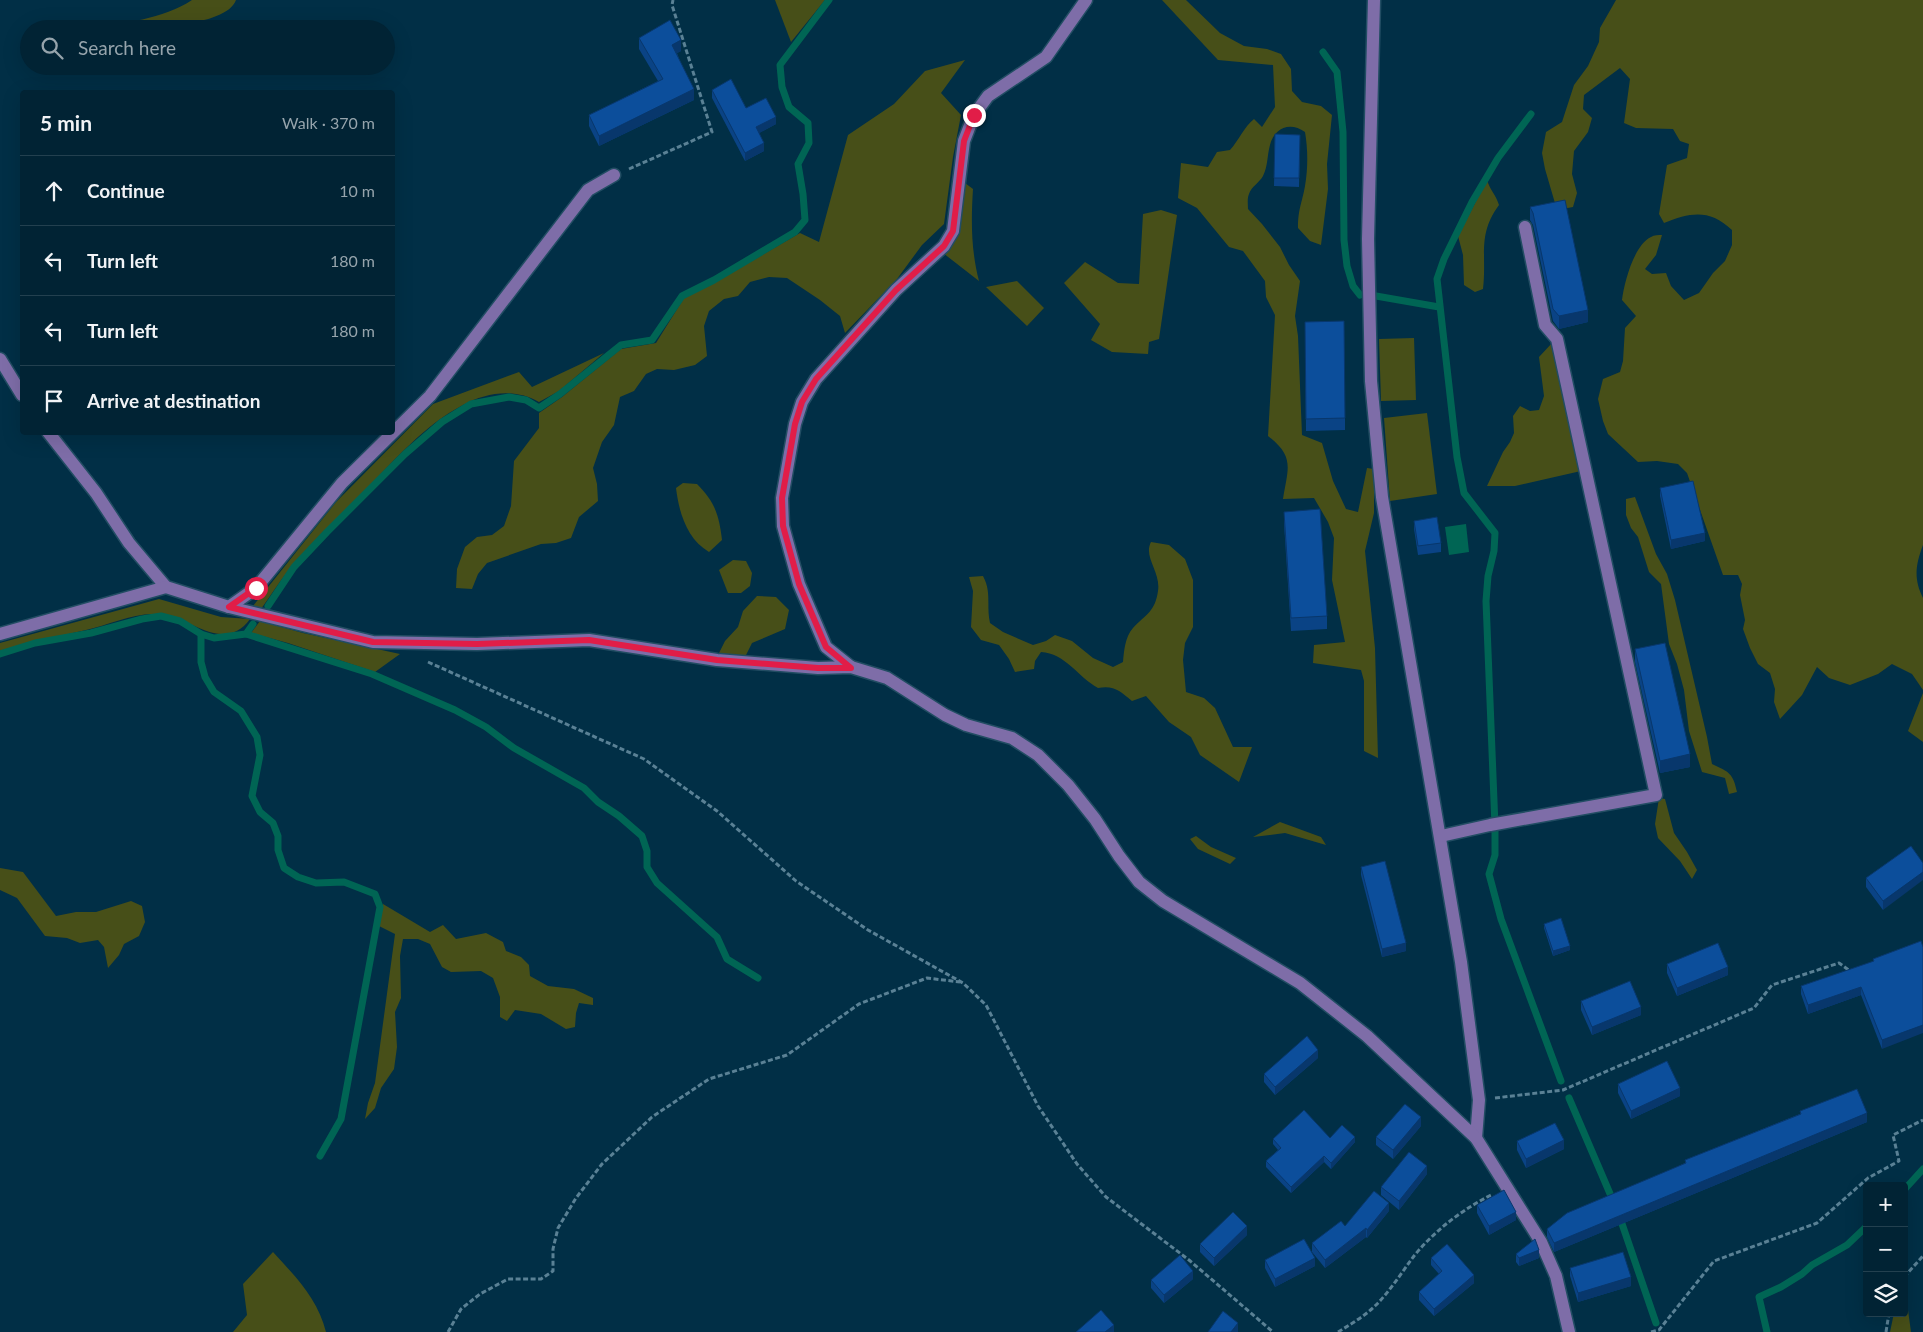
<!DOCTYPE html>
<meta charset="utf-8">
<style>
:root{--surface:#012334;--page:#0b2b3c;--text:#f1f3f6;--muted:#96a4ac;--line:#23404f}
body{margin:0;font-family:Lato,sans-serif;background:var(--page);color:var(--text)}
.controls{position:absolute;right:15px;bottom:15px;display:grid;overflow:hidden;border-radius:5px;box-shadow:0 5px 20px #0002}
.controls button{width:45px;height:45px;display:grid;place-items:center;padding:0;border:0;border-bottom:1px solid var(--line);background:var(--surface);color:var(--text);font:25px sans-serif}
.stop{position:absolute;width:15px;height:15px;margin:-11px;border:4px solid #e11d48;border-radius:50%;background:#fff}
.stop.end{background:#e11d48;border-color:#fff;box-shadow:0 1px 5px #0008}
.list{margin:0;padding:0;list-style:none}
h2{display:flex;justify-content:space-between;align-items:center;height:65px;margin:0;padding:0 20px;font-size:21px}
h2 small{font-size:16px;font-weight:400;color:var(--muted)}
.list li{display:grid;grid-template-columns:32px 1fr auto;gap:15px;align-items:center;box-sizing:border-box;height:70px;padding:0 20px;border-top:1px solid var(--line)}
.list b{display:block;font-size:19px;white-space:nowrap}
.list em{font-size:16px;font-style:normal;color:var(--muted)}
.icon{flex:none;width:28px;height:28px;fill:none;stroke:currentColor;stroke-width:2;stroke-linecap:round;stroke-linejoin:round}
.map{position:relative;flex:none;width:1923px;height:1332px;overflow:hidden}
.search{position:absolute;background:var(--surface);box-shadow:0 5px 20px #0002;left:20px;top:20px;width:375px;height:55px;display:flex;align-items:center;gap:12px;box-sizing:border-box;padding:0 18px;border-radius:28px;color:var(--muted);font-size:19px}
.panel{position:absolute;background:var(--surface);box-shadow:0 5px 20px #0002;left:20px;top:90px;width:375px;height:345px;border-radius:5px}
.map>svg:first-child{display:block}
</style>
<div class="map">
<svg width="1923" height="1332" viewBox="0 0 1923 1332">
<rect width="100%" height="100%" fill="#012f46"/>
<g fill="#474f18">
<path d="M192,0H236C225,31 118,29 90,29C123,23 163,19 192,0Z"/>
<path d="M775,0H825L791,42Z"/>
<path d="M1162,0H1186L1220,33L1244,46L1267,49L1281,54L1291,69L1292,91L1302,102L1321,106L1332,115L1327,164L1328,189L1321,245L1310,241L1298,228C1298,209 1302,203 1305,186C1308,168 1308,150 1305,132C1290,121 1274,128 1270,145C1267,156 1268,166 1263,176C1260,182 1251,187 1249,194C1247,198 1248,205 1248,209L1262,224L1280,247L1289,265L1300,281L1295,316L1298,336L1302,435L1322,443L1333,481L1346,509L1358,512L1367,468L1374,469V513L1365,551L1375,648L1378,758L1364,751V681L1361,670L1313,663L1314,645L1345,642L1332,580L1334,538L1328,522L1314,498L1283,499C1288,468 1295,457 1268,436L1275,315L1266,297L1265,281L1243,251L1229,247L1197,208L1178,198L1181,163L1208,167L1217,152L1230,150C1239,140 1244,127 1254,119L1262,127L1275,107L1273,65L1218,60Z"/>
<path d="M1616,0H1923V545C1916,564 1913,578 1923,598V690L1912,674L1892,664L1878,674L1850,685L1829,678L1817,667L1802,695L1780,719L1774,702L1775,689L1770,673L1758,664L1750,648L1743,629L1745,620L1740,595L1742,584L1738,575H1723L1687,473L1678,464L1657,461L1638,462L1608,434L1603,421L1598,399L1603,379L1620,372L1623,361L1625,328L1636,316L1622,300C1624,283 1634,245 1651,237C1654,235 1659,235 1662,235L1656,255L1645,269L1652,274L1666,273L1671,286L1684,300L1699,293L1713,273L1725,261L1732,245V230C1710,209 1691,212 1664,223L1659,214L1667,165L1687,158L1689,144L1680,141L1673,129L1636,128L1624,123L1630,79L1620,68L1584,95L1583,109L1592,118L1588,132L1574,151L1572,174L1577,193L1573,207L1557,210L1545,169L1542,153L1546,132L1562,122L1574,85L1588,66L1599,42L1600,28Z"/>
<path d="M965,60L941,93L961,115L953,157L944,224L922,245L897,279L845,333L840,316L820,300L787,278L769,277L750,282L738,296L724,299L709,311L704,326L707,356L695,365L674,370L657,369L646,374L634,391L620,397L614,425L602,442L593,468L597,484L598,501L579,517L571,538L556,543L541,544L487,563L478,574L472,589L456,588L457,569L465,547L477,537L492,535L504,526L511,506L514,461L539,428V413L562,397L621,349L656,343L684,298L719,280L800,233L819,242L848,135L894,104L925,71Z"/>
<path d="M1487,180C1490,190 1496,195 1499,205C1477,235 1487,255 1483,289L1475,292L1464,285L1463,255L1458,236Z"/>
<path d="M965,183L973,189C971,221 971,250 979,281L943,253Z"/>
<path d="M1161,210L1177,215L1159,339L1149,342L1148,354L1112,352L1091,340L1100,324L1064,283L1085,262L1118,283L1139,284L1143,214Z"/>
<path d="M1017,281L1044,308L1027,326L986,287Z"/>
<path d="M1414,338L1416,400L1381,401L1379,339Z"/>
<path d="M1553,342L1581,471L1515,486H1487L1503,452L1510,442L1514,433L1513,416L1520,406L1530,411L1539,410L1544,396L1539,357Z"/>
<path d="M604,353L559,391L539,402C515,388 487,392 463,405C425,425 395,459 366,490C343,514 317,537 295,563C282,577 272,594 261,609L253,606L336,502L433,404L519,372L532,387Z"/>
<path d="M1427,413L1437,494L1390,501L1384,418Z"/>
<path d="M683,483L697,484C715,502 719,515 722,540L709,552C687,539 679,513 676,488Z"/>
<path d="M1635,497L1656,554L1667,574L1675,600L1707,737L1712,764C1729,772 1733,773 1737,792L1729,794L1725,778L1702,772L1689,731L1684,690L1677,664L1669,644L1661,584L1649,572L1638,537L1631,528L1626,515V499Z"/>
<path d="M1151,542L1169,545L1185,559L1193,580V627L1185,643L1183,660L1186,692L1204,698L1215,708L1233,747H1252L1239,782L1200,755L1191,737L1169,722L1146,696L1132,701C1120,691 1114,685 1098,688C1078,677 1065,653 1041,652L1035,661L1034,669L1015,672L1009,659L999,645L981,640L971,627L973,591L969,577L983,576C992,593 986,605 990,623L1003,632L1033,645L1046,641L1055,635L1072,641L1093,658L1113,667L1123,662C1124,651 1125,637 1133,628C1146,614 1155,612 1158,591C1161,572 1143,557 1151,542Z"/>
<path d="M733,560L746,561L752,573L750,586L741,593H728L719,570Z"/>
<path d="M757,596L776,597L789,610L785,629L752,643L745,657L718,655L725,641L738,627L743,611Z"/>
<path d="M159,599L221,617L250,619C225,653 194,620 164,615C138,610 110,625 86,630C57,637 28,642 0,651V643Z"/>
<path d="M260,621L303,633L400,654L375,672L288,643L251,633Z"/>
<path d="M1923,693V742L1908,731Z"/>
<path d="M1659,798L1665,799L1674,833L1687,852L1697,870L1692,879L1680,861L1658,838L1655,824Z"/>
<path d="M1280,822L1321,837L1326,845L1285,833L1253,837Z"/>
<path d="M1196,836L1211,847L1236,858L1230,864L1198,849L1190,839Z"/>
<path d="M0,868L23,872L56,916L76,912H96L131,901L142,906L145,922L139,936L124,944L119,955L108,968L104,947L98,940L80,943L67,938L45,936L17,898L0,890Z"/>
<path d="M383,904L430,932L443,925L456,939L486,933L503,942L506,951L521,957L529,965L530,976L548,986L574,989L593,998V1005L579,1003L576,1013L575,1027L566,1029L541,1014L515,1010L507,1021L500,1017V997L493,978L481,971L451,972L442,967L430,944L418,939H403L400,956L401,998L395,1012L397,1047L394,1069L381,1088L375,1108L365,1119L368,1103L375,1083L395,934L379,926Z"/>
<path d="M273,1252C295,1276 318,1299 326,1332H233L247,1315L243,1284Z"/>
<path d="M1904,1305L1908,1310L1911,1332H1890L1894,1313H1904Z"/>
</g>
<path fill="#006554" d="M1466,524L1469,552L1449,555L1445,527Z"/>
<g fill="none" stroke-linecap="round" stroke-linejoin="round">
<g stroke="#006554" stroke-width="7">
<path d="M1323,52L1337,72L1343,132L1344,240L1347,266L1353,286L1360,295"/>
<path d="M1531,114L1498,158L1472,202L1444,259L1437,279L1457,457L1464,493L1495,533L1494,551L1488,576L1486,601L1495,826V855L1489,874L1501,919L1561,1081"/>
<path d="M1376,296L1439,307"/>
<path d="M268,606L294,567L327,532L405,454L442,422L471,404L509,397L526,400L539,408L560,394L621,345L652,340L682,296L714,280L795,232L805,220L803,194L798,164L809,143L808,123L789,107L782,87L780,65L829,0"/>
<path d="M201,634V662L205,677L214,692L241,711L257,737L260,755L252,796L260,812L273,823L278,836V850L284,868L298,877L316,883L344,882L375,894L380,907L341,1119L320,1156"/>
<path d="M246,634L372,674L455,710L486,727L514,748L584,788L598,802L619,816L642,836L647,851V867L657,883L717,937L727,959L758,978"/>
<path d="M0,654L35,643L91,633L142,619L161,616L180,621L201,634L214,638L246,634L253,624"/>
<path d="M1569,1098L1614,1203"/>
<path d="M1904,1190L1923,1169"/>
<path d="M1619,1215L1656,1323"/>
<path d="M1767,1332L1759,1297L1781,1287L1802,1274L1812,1265L1847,1245L1867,1226"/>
</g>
<g stroke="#224d63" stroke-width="15">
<g id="minor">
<path d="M1374,0L1368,239L1371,381L1382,497L1461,962L1479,1100L1476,1138"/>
<path d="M0,359L22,395"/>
<path d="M48,432L96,493L129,543L166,587L229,607L373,642L477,644L589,640L717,660L818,668L851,667L887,678L945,715L966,725L1012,738L1038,755L1068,785L1095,819L1119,856L1139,882L1163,901L1300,983L1367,1036L1476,1138L1541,1242L1556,1276L1569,1332"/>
<path d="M229,607L256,588L342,483L430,396L588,190L614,175"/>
<path d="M0,634L166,587"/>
<path d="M851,667L826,647L799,584L783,526L782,498L795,424L802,402L816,379L896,290L944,246L953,231L964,141L974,115L988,96L1046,57L1086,0"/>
<path d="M1441,836L1490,825L1656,795L1557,339L1545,325L1525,227"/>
</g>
</g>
<g stroke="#5a8195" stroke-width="3" stroke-dasharray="5 2.5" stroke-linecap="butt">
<path d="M629,169L712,132L672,5L673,0"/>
<path d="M428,662L644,759L717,811L796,881L868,930L963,983L986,1005L1038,1106L1077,1164L1106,1197L1189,1260L1273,1332"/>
<path d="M1495,1098L1563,1090L1754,1008L1772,985L1839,963L1850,971"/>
<path d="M1904,1277L1923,1256"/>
<path d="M448,1332L461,1309L480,1294L508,1279H541L553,1271V1249L558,1228L576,1198L602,1164L652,1117L709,1079L787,1055L859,1004L927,978L960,982"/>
<path d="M1338,1332C1351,1324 1365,1316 1376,1305C1390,1291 1402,1272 1414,1256C1435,1230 1463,1209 1493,1194"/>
<path d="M1651,1332L1659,1330L1714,1261L1817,1223L1868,1178L1899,1161L1893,1135L1923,1120"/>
<path d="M1886,1332L1889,1313"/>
</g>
<use href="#minor" stroke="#7e6da8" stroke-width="12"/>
</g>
<g fill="#0a4385">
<path d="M639,38L681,51L677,53L694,100L599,146L589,126V115L658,81L639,49Z"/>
<path d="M712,90L776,124L759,133L764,151L745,161L712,98Z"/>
<path d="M1275,134L1300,135L1299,187L1274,186Z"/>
<path d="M1530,207L1588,322L1559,329L1553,321L1533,225L1530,220Z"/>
<path d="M1305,322L1345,418V430L1306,431Z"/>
<path d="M1660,488L1705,541L1671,549L1660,496Z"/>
<path d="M1284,512L1327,616V629L1291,631L1284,524Z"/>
<path d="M1414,521L1441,543V552L1418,555L1414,529Z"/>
<path d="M1635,649L1690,767L1660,773L1635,662Z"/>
<path d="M1911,846L1883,910L1866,887V878Z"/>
<path d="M1361,867L1406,951L1382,957L1361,875Z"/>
<path d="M1544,924L1570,950L1553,956L1544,928Z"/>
<path d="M1921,941L1882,1049L1861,995L1808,1014L1801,994V986L1873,962V959Z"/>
<path d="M1667,964L1728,975L1677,996L1667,973Z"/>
<path d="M1581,1001L1641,1015L1592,1035L1581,1010Z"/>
<path d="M1318,1058L1275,1095L1264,1082V1074Z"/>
<path d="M1618,1084L1680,1096L1631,1119L1618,1093Z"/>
<path d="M1800,1111L1867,1122L1554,1252L1547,1237V1229L1685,1163V1160L1800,1114Z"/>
<path d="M1421,1126L1393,1159L1376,1145V1137Z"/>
<path d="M1330,1138L1355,1142L1331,1169L1324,1162L1291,1193L1266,1167V1161L1278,1150L1273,1144V1139Z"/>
<path d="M1517,1141L1564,1149L1526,1168L1517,1150Z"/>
<path d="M1427,1174L1399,1210L1381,1195V1187Z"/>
<path d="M1477,1205L1516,1220L1489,1235L1477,1213Z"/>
<path d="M1389,1211L1367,1238L1366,1237L1325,1268L1312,1252V1243L1345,1226Z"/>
<path d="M1247,1235L1214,1266L1200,1252V1244Z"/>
<path d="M1516,1254L1539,1258L1519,1266L1516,1262Z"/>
<path d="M1431,1258L1474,1283L1434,1316L1419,1300V1292L1439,1274L1431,1265Z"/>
<path d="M1265,1260L1315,1266L1275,1287L1265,1268Z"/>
<path d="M1570,1268L1631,1286L1578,1302L1570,1276Z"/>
<path d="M1193,1279L1164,1303L1151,1288V1280Z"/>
</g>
<g fill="#08376c">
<path d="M681,40V51L672,56V45Z"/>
<path d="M694,89V100L599,146V136Z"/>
<path d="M776,117V124L756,135V127Z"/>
<path d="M764,143V151L745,161V153Z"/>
<path d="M1588,310V322L1559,329V316Z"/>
<path d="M1705,533V541L1671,549V540Z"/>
<path d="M1690,754V767L1660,773V761Z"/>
<path d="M1923,872V880L1883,910V901Z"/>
<path d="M1406,943V951L1382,957V949Z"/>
<path d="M1570,946V950L1553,956V951Z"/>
<path d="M1728,967V975L1677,996V988Z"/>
<path d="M1861,987V995L1808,1014V1005Z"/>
<path d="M1641,1007V1015L1592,1035V1027Z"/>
<path d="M1923,1025V1033L1882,1049V1040Z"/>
<path d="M1318,1050V1058L1275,1095V1087Z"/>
<path d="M1680,1088V1096L1631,1119V1111Z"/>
<path d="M1867,1113V1122L1554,1252V1243Z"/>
<path d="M1421,1117V1126L1393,1159V1150Z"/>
<path d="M1355,1137V1142L1331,1169V1163Z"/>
<path d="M1564,1140V1149L1526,1168V1159Z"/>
<path d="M1324,1156V1162L1291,1193V1187Z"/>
<path d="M1427,1166V1174L1399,1210V1201Z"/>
<path d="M1389,1203V1211L1367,1238V1230Z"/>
<path d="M1516,1212V1220L1489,1235V1226Z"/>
<path d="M1247,1226V1235L1214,1266V1258Z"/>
<path d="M1366,1228V1237L1325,1268V1260Z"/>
<path d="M1539,1250V1258L1519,1266V1258Z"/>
<path d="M1315,1258V1266L1275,1287V1279Z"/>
<path d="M1193,1271V1279L1164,1303V1295Z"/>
<path d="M1474,1275V1283L1434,1316V1309Z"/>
<path d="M1631,1277V1286L1578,1302V1293Z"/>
<path d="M1238,1323V1332H1231Z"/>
<path d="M1114,1325V1332H1105Z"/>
</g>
<g fill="#0c4e9b" stroke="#08376c">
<path d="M670,20L681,40L672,45L694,89L599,136L589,115L663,79L639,38Z"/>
<path d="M731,79L746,108L766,98L776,117L756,127L764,143L745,153L712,90Z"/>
<path d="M1275,134L1300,135L1299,178H1274Z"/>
<path d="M1565,200L1588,310L1559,316L1553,309L1533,213L1530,207Z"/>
<path d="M1344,321L1345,418L1306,419L1305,322Z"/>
<path d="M1693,481L1705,533L1671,540L1660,488Z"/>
<path d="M1320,509L1327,616L1291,618L1284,512Z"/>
<path d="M1437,517L1441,543L1418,546L1414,521Z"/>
<path d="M1665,643L1690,754L1660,761L1635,649Z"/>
<path d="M1911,846L1923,863V872L1883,901L1866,878Z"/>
<path d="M1385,861L1406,943L1382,949L1361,867Z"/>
<path d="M1561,918L1570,946L1553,951L1544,924Z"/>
<path d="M1921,941L1923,947V1025L1882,1040L1861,987L1808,1005L1801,986L1874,961L1873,959Z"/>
<path d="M1718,943L1728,967L1677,988L1667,964Z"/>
<path d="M1630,981L1641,1007L1592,1027L1581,1001Z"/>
<path d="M1307,1036L1318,1050L1275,1087L1264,1074Z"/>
<path d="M1667,1061L1680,1088L1631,1111L1618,1084Z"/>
<path d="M1857,1089L1867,1113L1554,1243L1547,1229L1567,1213L1686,1163L1685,1160L1801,1114L1800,1111Z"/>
<path d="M1405,1104L1421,1117L1393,1150L1376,1137Z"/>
<path d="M1304,1110L1330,1138L1342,1125L1355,1137L1331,1163L1324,1156L1291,1187L1266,1161L1281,1148L1273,1139Z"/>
<path d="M1555,1123L1564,1140L1526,1159L1517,1141Z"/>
<path d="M1409,1152L1427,1166L1399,1201L1381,1187Z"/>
<path d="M1504,1190L1516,1212L1489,1226L1477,1205Z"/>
<path d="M1374,1191L1389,1203L1367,1230L1366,1228L1325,1260L1312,1243L1341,1221L1345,1226Z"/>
<path d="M1233,1212L1247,1226L1214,1258L1200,1244Z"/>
<path d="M1304,1239L1315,1258L1275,1279L1265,1260Z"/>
<path d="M1535,1239L1539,1250L1519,1258L1516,1254Z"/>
<path d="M1447,1244L1474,1275L1434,1309L1419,1292L1442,1271L1431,1258Z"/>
<path d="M1623,1252L1631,1277L1578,1293L1570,1268Z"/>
<path d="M1180,1255L1193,1271L1164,1295L1151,1280Z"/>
<path d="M1101,1310L1114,1325L1105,1332H1076Z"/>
<path d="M1223,1311L1238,1323L1231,1332H1208Z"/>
</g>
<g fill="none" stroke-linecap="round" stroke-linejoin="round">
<path stroke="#e11d48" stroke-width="6" d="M256,588L229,607L373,642L477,644L589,640L717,660L818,668H851L826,647L799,584L783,526L782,498L795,424L802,402L816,379L896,290L944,246L953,231L964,141L974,115"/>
</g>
</svg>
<div class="controls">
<button>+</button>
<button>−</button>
<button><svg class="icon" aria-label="layers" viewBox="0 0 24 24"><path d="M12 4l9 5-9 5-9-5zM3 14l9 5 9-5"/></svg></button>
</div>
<div class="stop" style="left:256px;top:588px"></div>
<div class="stop end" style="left:974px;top:115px"></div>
<div class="search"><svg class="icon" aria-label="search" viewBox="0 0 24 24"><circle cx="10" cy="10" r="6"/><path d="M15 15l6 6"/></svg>Search here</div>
<section class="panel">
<h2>5 min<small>Walk · 370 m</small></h2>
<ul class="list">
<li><svg class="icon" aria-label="ahead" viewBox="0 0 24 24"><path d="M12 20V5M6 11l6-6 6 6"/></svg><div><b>Continue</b></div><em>10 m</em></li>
<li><svg class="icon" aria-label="left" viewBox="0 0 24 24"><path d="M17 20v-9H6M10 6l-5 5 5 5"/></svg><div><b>Turn left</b></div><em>180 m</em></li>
<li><svg class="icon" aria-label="left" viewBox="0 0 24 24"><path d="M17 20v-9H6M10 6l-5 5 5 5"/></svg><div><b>Turn left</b></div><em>180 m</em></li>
<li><svg class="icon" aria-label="arrive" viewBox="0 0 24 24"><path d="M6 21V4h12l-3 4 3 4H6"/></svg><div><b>Arrive at destination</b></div></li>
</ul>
</section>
</div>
